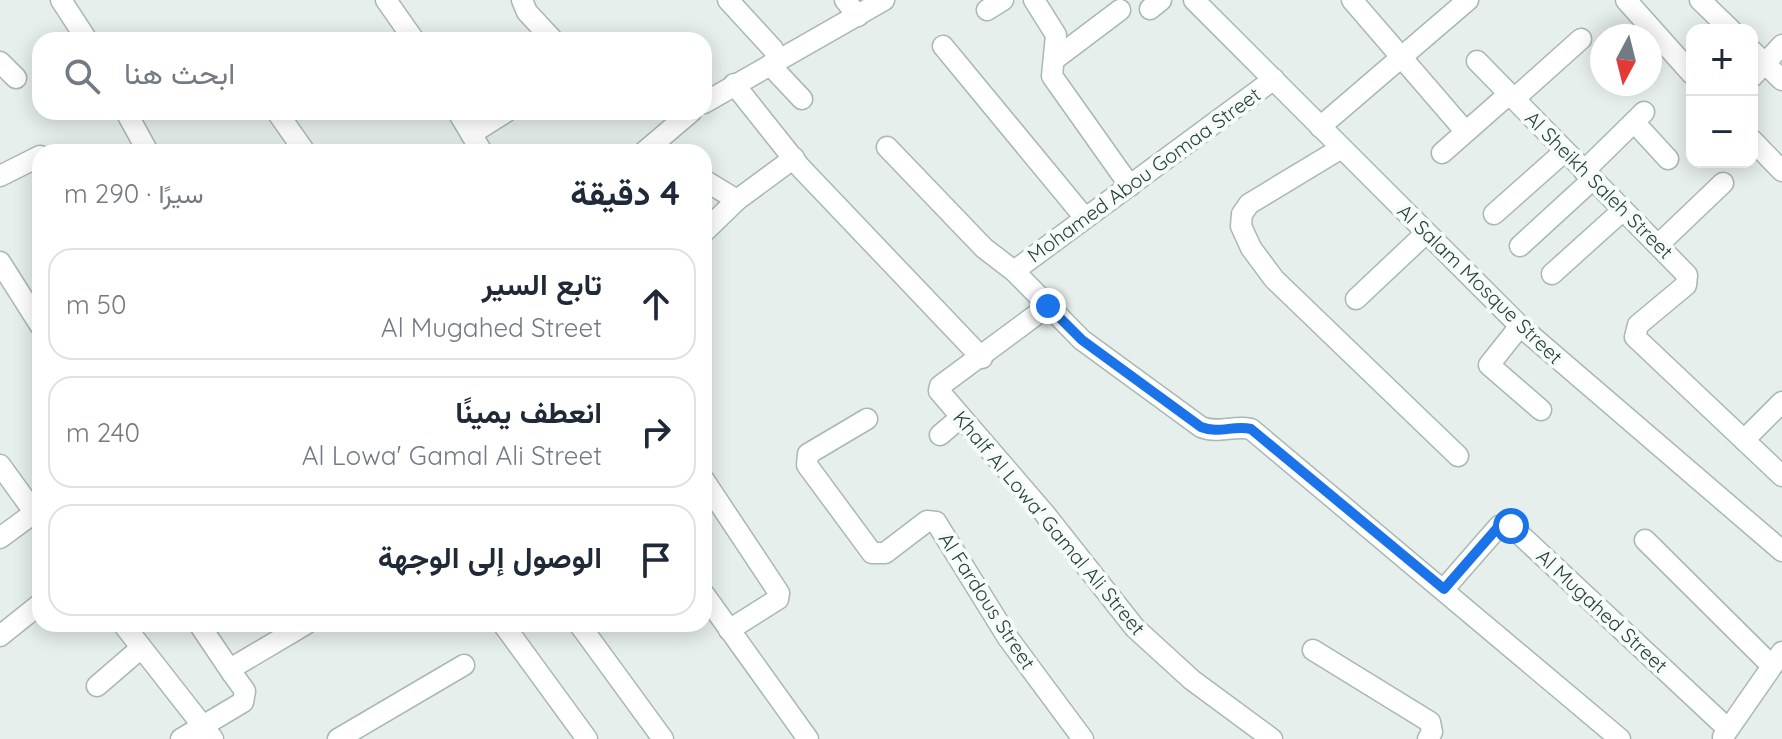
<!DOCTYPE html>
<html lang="ar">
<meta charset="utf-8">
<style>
:root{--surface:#fff;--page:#f2f2f3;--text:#1f2937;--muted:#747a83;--line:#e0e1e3}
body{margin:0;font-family:Quicksand,Vazirmatn,sans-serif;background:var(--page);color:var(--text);direction:rtl}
.controls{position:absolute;right:24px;top:24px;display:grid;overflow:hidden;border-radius:16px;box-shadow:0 4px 20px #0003}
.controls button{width:72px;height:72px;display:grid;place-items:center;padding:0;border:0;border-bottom:2px solid var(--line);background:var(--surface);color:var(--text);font:40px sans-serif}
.compass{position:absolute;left:1590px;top:24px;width:72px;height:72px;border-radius:50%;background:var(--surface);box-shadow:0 4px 20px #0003;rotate:187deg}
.stop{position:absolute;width:24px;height:24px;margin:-18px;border:6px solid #1a73e8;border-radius:50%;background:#fff}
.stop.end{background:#1a73e8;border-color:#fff;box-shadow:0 2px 8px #0008}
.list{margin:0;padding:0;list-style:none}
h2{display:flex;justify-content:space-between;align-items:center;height:104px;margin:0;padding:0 32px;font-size:34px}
h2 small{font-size:26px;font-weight:400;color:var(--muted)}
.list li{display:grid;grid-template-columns:52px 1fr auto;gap:24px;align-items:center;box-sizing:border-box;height:112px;margin:0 16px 16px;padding:0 16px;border:2px solid var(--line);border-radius:24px}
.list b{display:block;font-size:30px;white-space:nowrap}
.list p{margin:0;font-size:26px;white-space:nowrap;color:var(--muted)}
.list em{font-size:26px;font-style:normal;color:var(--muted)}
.icon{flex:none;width:44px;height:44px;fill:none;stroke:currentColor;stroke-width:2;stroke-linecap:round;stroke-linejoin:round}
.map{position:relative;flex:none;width:1782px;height:739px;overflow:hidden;direction:ltr}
.search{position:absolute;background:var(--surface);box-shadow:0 4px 20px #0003;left:32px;top:32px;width:680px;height:88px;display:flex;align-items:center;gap:20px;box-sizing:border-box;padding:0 28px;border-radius:24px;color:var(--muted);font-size:30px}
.panel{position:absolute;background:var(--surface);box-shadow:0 4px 20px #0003;left:32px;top:144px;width:680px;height:488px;border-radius:24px;direction:rtl}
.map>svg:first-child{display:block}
</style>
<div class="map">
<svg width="1782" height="739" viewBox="0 0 1782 739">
<rect width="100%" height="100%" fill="#e6efeb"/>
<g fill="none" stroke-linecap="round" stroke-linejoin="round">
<g stroke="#a8b8b2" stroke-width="23">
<g id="minor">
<path d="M61,0L87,40"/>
<path d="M386,0L414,40"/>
<path d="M522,0L527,12L553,40"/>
<path d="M728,0L773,49"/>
<path d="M845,0L858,16"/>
<path d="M1034,0L1056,35L1052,76L1130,186"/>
<path d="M1194,0L1520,326L1782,551"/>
<path d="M1352,0L1465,131"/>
<path d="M1626,0L1692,74"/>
<path d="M1700,0L1731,30"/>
<path d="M1150,9L1161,0"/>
<path d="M987,10L1003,0"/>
<path d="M943,46L1085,218"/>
<path d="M1752,51L1782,80"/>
<path d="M1055,59L1120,10"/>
<path d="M1477,61L1687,275L1686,285L1638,325L1635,337L1782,476"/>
<path d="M0,62L16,78"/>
<path d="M770,65L802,99"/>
<path d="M1752,77L1782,45"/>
<path d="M734,84L800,167L982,358"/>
<path d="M1514,99L1581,39"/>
<path d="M704,103L884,0"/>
<path d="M126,112L148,152"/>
<path d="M277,112L305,152"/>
<path d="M458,112L482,152"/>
<path d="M1634,122L1668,159"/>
<path d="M1320,127L1468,0"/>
<path d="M471,134L506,112"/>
<path d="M1752,140L1782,171"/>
<path d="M887,147L984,248L1014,271L1082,340L1201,427C1218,434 1233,425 1251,429L1620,739"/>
<path d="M1340,149L1249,204L1242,214L1241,226L1251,248L1274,279L1458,456"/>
<path d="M644,152L691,112"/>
<path d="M1442,153L1509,94"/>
<path d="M1584,171L1644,112"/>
<path d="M0,176L40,156"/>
<path d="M704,180L737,200"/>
<path d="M1494,214L1565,151"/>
<path d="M704,232L737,200L794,158"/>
<path d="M1658,245L1723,183"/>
<path d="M1520,246L1592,180"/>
<path d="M0,262L40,325"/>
<path d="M1014,271L1274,79"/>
<path d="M1552,274L1623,210"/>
<path d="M1356,299L1425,234"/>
<path d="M1048,306L940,386L939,391L1045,514L1135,628L1192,680L1272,739"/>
<path d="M1520,326L1489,365L1541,410"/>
<path d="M867,419L808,454L807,465L872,553H885L927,521L936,522L1008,638L1083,739"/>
<path d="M940,435L960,418"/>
<path d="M1744,440L1782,402"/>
<path d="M0,465L40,520"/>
<path d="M704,480L779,593L778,599L729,630"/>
<path d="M0,538L34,513"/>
<path d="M1645,540L1771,665"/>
<path d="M1444,589L1499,526H1511L1728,729"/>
<path d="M704,594L808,739"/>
<path d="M123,624L213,739"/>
<path d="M199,624L232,673"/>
<path d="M503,624L587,739"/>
<path d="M579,624L663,739"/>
<path d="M0,636L40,604"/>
<path d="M1313,650L1430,722L1432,732L1428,739"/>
<path d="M97,686L141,648"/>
<path d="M1723,737L1782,652"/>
<path d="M181,739L243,702L245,691L232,673L235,666L306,624"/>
<path d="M338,739L464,665"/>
</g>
</g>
<use href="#minor" stroke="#fff" stroke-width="20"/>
</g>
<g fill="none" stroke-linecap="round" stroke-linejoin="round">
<path stroke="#1a73e8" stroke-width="10" d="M1048,306L1082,340L1201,427C1219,434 1233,425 1251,429L1444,589L1499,526H1511"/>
</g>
<g text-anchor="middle" stroke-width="8" stroke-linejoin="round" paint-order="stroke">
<g font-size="20" fill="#24423a" stroke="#f7fbf9">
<text transform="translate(1144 175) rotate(-36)" y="7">Mohamed Abou Gomaa Street</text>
<text transform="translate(1599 185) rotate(45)" y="7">Al Sheikh Saleh Street</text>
<text transform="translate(1480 284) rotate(44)" y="7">Al Salam Mosque Street</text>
<text transform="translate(1049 523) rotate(50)" y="7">Khalf Al Lowa' Gamal Ali Street</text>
<text transform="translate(987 601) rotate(57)" y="7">Al Fardous Street</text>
<text transform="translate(1602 611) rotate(43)" y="7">Al Mugahed Street</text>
</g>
</g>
</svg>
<div class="controls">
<button>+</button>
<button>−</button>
</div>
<svg class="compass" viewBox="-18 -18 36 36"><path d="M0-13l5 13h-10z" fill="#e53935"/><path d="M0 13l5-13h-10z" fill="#747a83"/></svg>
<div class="stop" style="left:1511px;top:526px"></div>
<div class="stop end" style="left:1048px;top:306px"></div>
<div class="search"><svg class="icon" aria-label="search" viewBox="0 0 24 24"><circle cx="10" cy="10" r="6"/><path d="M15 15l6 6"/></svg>ابحث هنا</div>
<section class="panel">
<h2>4 دقيقة<small>سيرًا · 290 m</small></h2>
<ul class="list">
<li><svg class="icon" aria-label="ahead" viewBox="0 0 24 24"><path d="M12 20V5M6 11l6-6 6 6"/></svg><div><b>تابع السير</b><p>Al Mugahed Street</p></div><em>50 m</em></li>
<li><svg class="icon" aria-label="right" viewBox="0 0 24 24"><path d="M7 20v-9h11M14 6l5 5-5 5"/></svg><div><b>انعطف يمينًا</b><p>Al Lowa' Gamal Ali Street</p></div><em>240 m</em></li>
<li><svg class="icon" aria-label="arrive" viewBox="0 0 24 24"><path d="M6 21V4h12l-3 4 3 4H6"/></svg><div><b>الوصول إلى الوجهة</b></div></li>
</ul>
</section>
</div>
